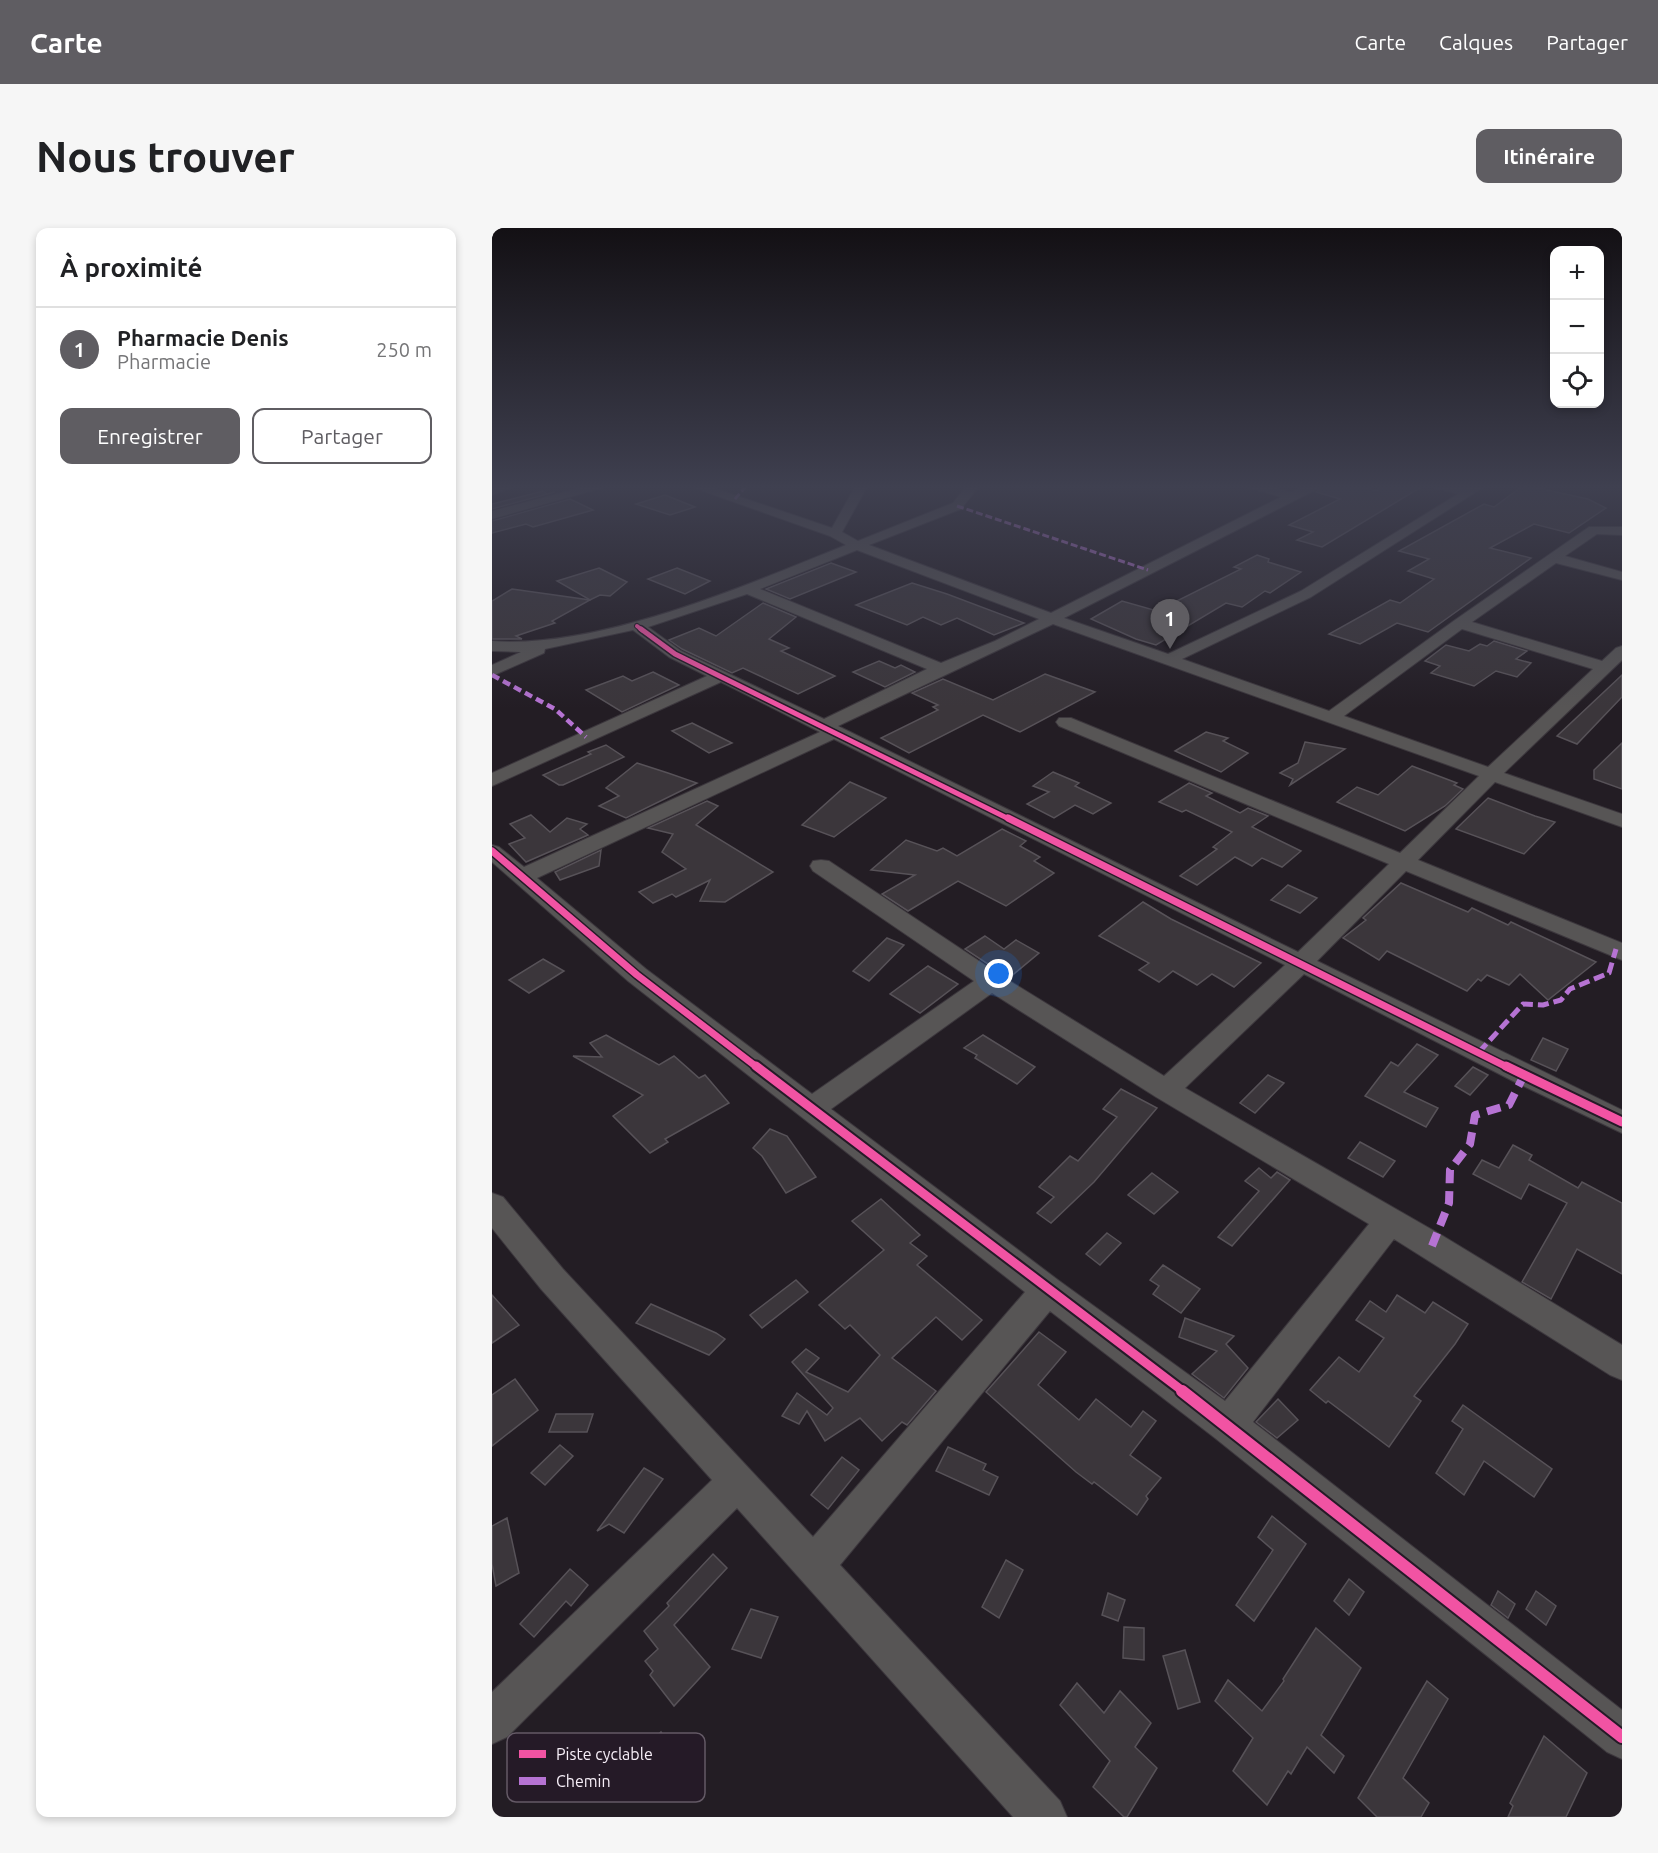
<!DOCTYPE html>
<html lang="fr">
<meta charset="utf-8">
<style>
:root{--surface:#fff;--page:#f6f6f6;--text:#202124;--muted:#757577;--line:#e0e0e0;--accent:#5f5d62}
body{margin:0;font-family:Ubuntu,sans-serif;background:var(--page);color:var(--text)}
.controls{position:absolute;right:18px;top:18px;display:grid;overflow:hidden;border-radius:12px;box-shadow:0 3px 9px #0003}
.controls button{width:54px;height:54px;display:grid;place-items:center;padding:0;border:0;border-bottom:2px solid var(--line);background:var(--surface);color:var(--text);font:30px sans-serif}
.you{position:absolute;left:507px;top:746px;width:21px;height:21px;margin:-15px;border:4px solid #fff;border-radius:50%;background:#1a73e8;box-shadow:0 0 0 9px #1a73e833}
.badge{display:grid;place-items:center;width:39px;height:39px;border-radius:50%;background:var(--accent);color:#fff;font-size:20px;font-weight:700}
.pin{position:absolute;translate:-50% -50px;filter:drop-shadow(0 2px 3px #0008)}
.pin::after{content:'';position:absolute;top:32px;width:21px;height:18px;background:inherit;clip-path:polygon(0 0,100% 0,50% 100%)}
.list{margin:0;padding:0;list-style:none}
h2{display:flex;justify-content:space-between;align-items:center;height:78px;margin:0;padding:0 24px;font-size:26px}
h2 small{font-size:20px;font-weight:400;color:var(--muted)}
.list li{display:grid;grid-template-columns:39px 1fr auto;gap:18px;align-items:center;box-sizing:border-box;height:84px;padding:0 24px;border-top:2px solid var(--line)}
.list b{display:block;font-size:22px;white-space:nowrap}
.list p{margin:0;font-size:20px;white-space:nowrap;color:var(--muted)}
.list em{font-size:20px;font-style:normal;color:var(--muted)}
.actions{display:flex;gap:12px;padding:18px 24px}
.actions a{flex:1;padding:14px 0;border:2px solid var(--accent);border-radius:12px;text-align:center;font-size:21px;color:var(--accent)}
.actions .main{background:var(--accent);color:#fff}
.icon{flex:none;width:33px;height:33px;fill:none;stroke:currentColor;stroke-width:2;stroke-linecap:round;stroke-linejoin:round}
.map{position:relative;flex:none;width:1130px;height:1589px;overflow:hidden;border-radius:12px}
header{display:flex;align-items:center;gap:36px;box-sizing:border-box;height:84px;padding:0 30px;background:var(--accent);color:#fff}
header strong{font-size:28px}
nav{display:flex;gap:33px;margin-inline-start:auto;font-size:21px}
.intro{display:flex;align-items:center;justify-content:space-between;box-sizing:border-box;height:144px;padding:0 36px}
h1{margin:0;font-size:42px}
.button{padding:15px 27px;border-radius:12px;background:var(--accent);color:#fff;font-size:21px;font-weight:700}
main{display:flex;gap:36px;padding:0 36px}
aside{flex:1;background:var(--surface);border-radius:12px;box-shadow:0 3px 9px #0003}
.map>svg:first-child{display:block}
</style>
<header>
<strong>Carte</strong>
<nav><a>Carte</a><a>Calques</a><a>Partager</a></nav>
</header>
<div class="intro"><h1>Nous trouver</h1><a class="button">Itinéraire</a></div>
<main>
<aside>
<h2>À proximité<small></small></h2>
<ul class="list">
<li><span class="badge">1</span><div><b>Pharmacie Denis</b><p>Pharmacie</p></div><em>250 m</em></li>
</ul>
<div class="actions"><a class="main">Enregistrer</a><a>Partager</a></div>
</aside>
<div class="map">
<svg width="1130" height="1589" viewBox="0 0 1130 1589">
<rect width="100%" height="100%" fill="#231d24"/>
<g fill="#3b363b" stroke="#575258" stroke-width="1.5">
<path d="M835,257H863L886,263L887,257L931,258L830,319L805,312L821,304L797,297L848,271L824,264Z"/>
<path d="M1032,257L1096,271L1114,280L1077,305L1042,296L998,320L1039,330L936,404L905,395L868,416L837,406L898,372L908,375L942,351L916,343L937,331L907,323L992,276L1002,279Z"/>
<path d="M51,263L55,266L63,264L0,281V276Z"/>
<path d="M173,267L203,279L178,287L144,276Z"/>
<path d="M78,271L101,282L41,299L34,296L0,305V293Z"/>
<path d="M765,327L777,331L776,334L809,344L778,365L773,363L750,379L734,375L664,417L644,411L599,391L630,373L665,383L749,341L742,339Z"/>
<path d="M339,335L364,344L298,371L274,361Z"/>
<path d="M107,340L135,354L118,368L108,367L98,372L65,353Z"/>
<path d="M185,340L218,353L193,366L156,351Z"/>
<path d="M420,355L455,366L532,395L502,407L465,390L449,397L431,389L415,397L364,377Z"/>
<path d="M20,361L98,372L60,393L63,395L24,408L30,411H0V373Z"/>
<path d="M271,375L304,389L277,411L297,420L289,423L343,448L306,466L251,440L240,445L190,421L177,412L207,400L224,408Z"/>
<path d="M1002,413L1035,423L1024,431L1039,435L1025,449L1004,443L982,458L939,445L948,438L933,433L954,417L977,423L988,416L995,418Z"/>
<path d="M387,433L403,440L409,437L423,444L393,459L361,444Z"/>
<path d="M161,444L187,457L130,484L94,462L131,448L140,453Z"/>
<path d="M553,446L603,464L528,504L491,487L417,525L389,510L446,482L441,479L446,477L420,465L451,451L501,472Z"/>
<path d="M1130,447V469L1085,516L1065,508Z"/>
<path d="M200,495L240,515L217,525L180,503Z"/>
<path d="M714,504L736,510L731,513L756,525L729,544L683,523Z"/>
<path d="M813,514L853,521L798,557L801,551L788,545L806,535Z"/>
<path d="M1130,515V561L1102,551V542Z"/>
<path d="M114,517L132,529L71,557H67L51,547L99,526L96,524Z"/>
<path d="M145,535L176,545L205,555L134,590L107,578L127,568L114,560Z"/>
<path d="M920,538L965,555L962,557L971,561L953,578L913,603L845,574L865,559L886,567Z"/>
<path d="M561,544L587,555L583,558L619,575L601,586L583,577L562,590L535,576L557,564L541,558Z"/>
<path d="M358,554L394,570L342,609L310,597Z"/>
<path d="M697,555L720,565L714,568L748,585L756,580L776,588L760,599L809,623L790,639L770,630L760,638L743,629L705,657L688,648L725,621L721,619L740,604L694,582L690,584L667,574Z"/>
<path d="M996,570L1043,588L1063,594L1032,626L964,601Z"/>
<path d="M215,573L226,578L204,597L281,644L233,674L208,673L218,652L184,669L180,666L161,675L147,664L194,641L170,624L181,606L156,600Z"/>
<path d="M39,587L58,604L75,590L95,596L88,601L96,607L34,634L17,616L33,610L18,596Z"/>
<path d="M510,601L534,613L528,618L548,629L542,633L562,645L514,678L466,653L416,683L390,666L423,647L379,642L414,612L445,623L451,620L465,628Z"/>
<path d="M109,622L107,638L68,652L63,644Z"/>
<path d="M909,655L976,684L980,680L1016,697L1019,694L1104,734L1056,772L1028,746L1017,757L995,747L989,753L986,751L975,763L895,723L887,732L851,710L874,692L871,690Z"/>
<path d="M796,657L825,670L808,685L779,672Z"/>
<path d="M651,674L679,691L769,735L742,759L720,746L705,757L681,743L667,754L647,742L657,735L607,708Z"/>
<path d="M493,708L512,721L524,712L547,725L517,750L473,721Z"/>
<path d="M395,710L412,717L377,753L361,743Z"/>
<path d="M51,731L72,743L37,765L17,752Z"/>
<path d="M436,738L466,756L428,785L398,766Z"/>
<path d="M114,807L167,837L182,828L207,850L213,847L237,875L173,911L176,914L158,925L121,888L151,867L81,828L110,829L98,815Z"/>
<path d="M491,807L543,839L525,856L483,830L485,827L472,820Z"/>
<path d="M1051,810L1076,821L1064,843L1039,832Z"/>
<path d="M925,816L946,827L912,864L946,880L934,899L873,868L899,834L906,838Z"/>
<path d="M981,839L996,847L978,867L963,858Z"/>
<path d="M776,847L792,855L763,885L748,875Z"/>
<path d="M629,861L665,880L602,954L559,995L545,985L562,969L547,959L578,928L586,933L625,889L611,881Z"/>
<path d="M278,901L295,908L324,949L294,965L270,928L261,920Z"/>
<path d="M868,914L903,933L891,949L856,930Z"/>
<path d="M1021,917L1040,927L1037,932L1086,960L1090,954L1130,975V1046L1085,1021L1059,1071L1030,1054L1075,975L1037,956L1029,971L981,946L990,932L1007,940Z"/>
<path d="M767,940L779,950L785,944L798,952L740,1018L726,1009L767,963L753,953Z"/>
<path d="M660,945L686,964L662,986L636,967Z"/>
<path d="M389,971L428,1007L418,1015L435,1028L425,1037L490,1092L470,1112L444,1089L400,1130L444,1163L415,1197L410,1194L390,1213L368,1190L333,1213L315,1183L307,1196L290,1188L305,1165L335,1187L341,1180L300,1134L314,1121L327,1130L314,1144L356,1164L388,1127L358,1097L353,1101L327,1077L392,1022L360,993Z"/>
<path d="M615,1005L629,1015L608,1037L594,1026Z"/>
<path d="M671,1037L708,1061L689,1085L661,1066L667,1058L658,1052Z"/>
<path d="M304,1052L316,1064L270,1100L258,1087Z"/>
<path d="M0,1067L27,1097L0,1115Z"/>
<path d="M905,1067L933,1085L941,1074L976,1096L963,1116L922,1168L929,1173L897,1219L836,1173L834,1175L818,1162L847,1129L867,1144L892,1110L864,1092L878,1073L894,1084Z"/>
<path d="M159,1076L224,1105L233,1111L217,1127L144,1095Z"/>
<path d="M693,1090L742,1108L734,1116L756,1140L732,1170L700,1146L725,1123L687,1109Z"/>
<path d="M547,1104L574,1124L546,1157L587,1192L604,1171L639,1199L651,1183L664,1193L638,1227L669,1250L654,1268L656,1271L645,1287L602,1254L600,1256L584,1244L494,1164Z"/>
<path d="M23,1151L46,1182L0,1218V1167Z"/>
<path d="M786,1171L806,1192L785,1210L764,1194Z"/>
<path d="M971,1177L1060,1241L1042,1269L992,1233L972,1267L944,1245L971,1201L960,1193Z"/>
<path d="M64,1186H101L95,1204H57Z"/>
<path d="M68,1217L81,1228L53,1257L39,1245Z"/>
<path d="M456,1219L494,1236L491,1242L506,1249L497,1267L444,1243Z"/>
<path d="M350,1229L367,1242L336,1281L319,1267Z"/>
<path d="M152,1240L171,1251L132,1305L117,1296L105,1303Z"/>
<path d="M780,1288L814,1316L762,1393L744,1377L781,1322L766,1309Z"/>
<path d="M15,1290L27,1345L4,1358L0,1336V1298Z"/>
<path d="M221,1326L235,1340L182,1397L218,1439L182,1478L158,1447L161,1443L153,1433L166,1421L152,1403L177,1378L175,1375Z"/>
<path d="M514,1332L531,1342L507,1390L490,1379Z"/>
<path d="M78,1341L96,1357L79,1378L74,1373L42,1409L28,1396Z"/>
<path d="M857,1351L872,1364L857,1387L842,1373Z"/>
<path d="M1006,1363L1023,1376L1016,1390L999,1377Z"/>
<path d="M1044,1363L1064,1378L1054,1397L1034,1381Z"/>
<path d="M616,1365L633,1372L626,1393L610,1387Z"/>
<path d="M259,1381L286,1389L269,1430L240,1421Z"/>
<path d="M632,1399L652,1400V1432L631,1430Z"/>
<path d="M824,1400L869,1440L829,1507L852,1528L842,1545L815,1519L799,1546L796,1543L775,1577L741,1543L761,1510L723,1473L736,1452L770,1483L792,1453L791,1451Z"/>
<path d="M693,1422L708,1474L686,1481L671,1428Z"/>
<path d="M935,1453L956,1471L911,1550L937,1575L929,1589H885L866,1570Z"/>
<path d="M585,1455L612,1485L628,1463L659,1495L643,1519L665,1540L635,1589H632L601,1559L618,1533L568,1477Z"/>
<path d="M169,1504L194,1544L173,1564L149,1524Z"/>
<path d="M1052,1508L1095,1545L1074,1589H1016L1021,1578L1018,1575Z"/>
</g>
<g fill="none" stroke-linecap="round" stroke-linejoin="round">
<g stroke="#3c373d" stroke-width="2">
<g id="minor">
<path d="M6,257H26L0,267V259Z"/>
<path d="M99,257H120L0,291V283Z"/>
<path d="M194,257H213L340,300L364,257H376L350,304L366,313L461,275L475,257H488L469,281L377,317L559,385L789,269L748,257H771L799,264L816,257H833L572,390L676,426L809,363L966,266L933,257H957L974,261L980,257H995L819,369L690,431L837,483L963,392L1097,299H1130V307L1105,306L1073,328L1130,344V352L1064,335L980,394L1110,433L1124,420L1130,418V432L1012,545L1130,586V599L1003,554L926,632L1130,715V732L914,643L825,733L1130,882V905L1023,854L812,746L693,860L951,1008L1130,1117V1152L1118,1147L902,1011L761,1194L1130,1482V1531L1115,1524L723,1210L558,1083L348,1337L568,1573L575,1589H521L245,1280L15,1509L0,1516V1464L220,1252L49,1061L0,1000V965L11,969L71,1041L321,1309L533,1064L136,753L0,634V617L7,619L32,639L328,504L229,454L0,558V545L215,448L177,429L141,402L53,421L52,425L0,448V437L29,424L0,423V413C108,421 254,357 354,317L338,308ZM365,322L547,391L503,413L449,435L268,361ZM255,366L435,441L332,491L189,423L156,399ZM561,396L987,548L908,625L579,490H567L564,494L567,498L897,636L806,724L346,498ZM970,401L1101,441L996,539L852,488ZM342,511L793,737L672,848L508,747L337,633L329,632L321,633L318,638L321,643L482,753L320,866L154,741L45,650ZM500,765L664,869L877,996L733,1173L566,1052L339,881Z"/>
</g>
</g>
<use href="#minor" fill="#575555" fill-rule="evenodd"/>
<g stroke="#b673d3" stroke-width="3" stroke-dasharray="7 3" stroke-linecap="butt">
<path d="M243,271L255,257"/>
<path d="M465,278L656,342"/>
</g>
<path stroke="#b673d3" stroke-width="4.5" stroke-dasharray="8 4.5" stroke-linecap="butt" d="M0,447L63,481L94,509"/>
<path stroke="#b673d3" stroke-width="5" stroke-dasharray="11 5" stroke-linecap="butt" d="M987,824L1031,776L1051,777L1069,772L1078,761L1117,745L1124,721"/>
<path stroke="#b673d3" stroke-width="8" stroke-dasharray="14 8" stroke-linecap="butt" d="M940,1018L957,975L958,942L978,916L983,887L1017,877L1032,847"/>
<g stroke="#251a27" stroke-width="6">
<path id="cycleway-far4" d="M145,398L151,403"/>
</g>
<g stroke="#251a27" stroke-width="8">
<path id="cycleway-far3" d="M149,401L183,426L519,592"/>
</g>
<g stroke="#251a27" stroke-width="10">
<g id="cycleway-far2">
<path d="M516,590L1017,840"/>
<path d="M0,623L145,747L266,840"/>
</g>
</g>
<g stroke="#251a27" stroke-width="13">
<g id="cycleway-far1">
<path d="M264,838L692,1164"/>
<path d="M1014,838L1130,894"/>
</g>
</g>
<g stroke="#251a27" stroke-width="16">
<path id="cycleway" d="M690,1163L1130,1509"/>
</g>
<use href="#cycleway-far4" stroke="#f153a3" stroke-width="4"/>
<use href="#cycleway-far3" stroke="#f153a3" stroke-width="5"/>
<use href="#cycleway-far2" stroke="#f153a3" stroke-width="7"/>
<use href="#cycleway-far1" stroke="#f153a3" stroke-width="9"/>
<use href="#cycleway" stroke="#f153a3" stroke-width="12"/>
</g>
<linearGradient id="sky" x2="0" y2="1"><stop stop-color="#131014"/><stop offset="0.54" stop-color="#3f4050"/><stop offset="1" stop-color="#3f4050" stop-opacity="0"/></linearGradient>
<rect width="1130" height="480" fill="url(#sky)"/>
<rect x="15" y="1505" width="198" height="69" rx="9" fill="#251a27" stroke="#645a66" stroke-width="1.5"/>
<rect x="27" y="1522" width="27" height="8" fill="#f153a3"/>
<rect x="27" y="1549" width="27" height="8" fill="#b673d3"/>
<g font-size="16" fill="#f7eff8">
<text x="64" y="1532">Piste cyclable</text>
<text x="64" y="1559">Chemin</text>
</g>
</svg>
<div class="controls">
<button>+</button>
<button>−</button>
<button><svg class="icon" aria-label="locate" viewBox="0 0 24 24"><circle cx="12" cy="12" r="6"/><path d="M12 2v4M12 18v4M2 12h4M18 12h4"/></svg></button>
</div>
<div class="you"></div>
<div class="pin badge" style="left:678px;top:421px">1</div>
</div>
</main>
